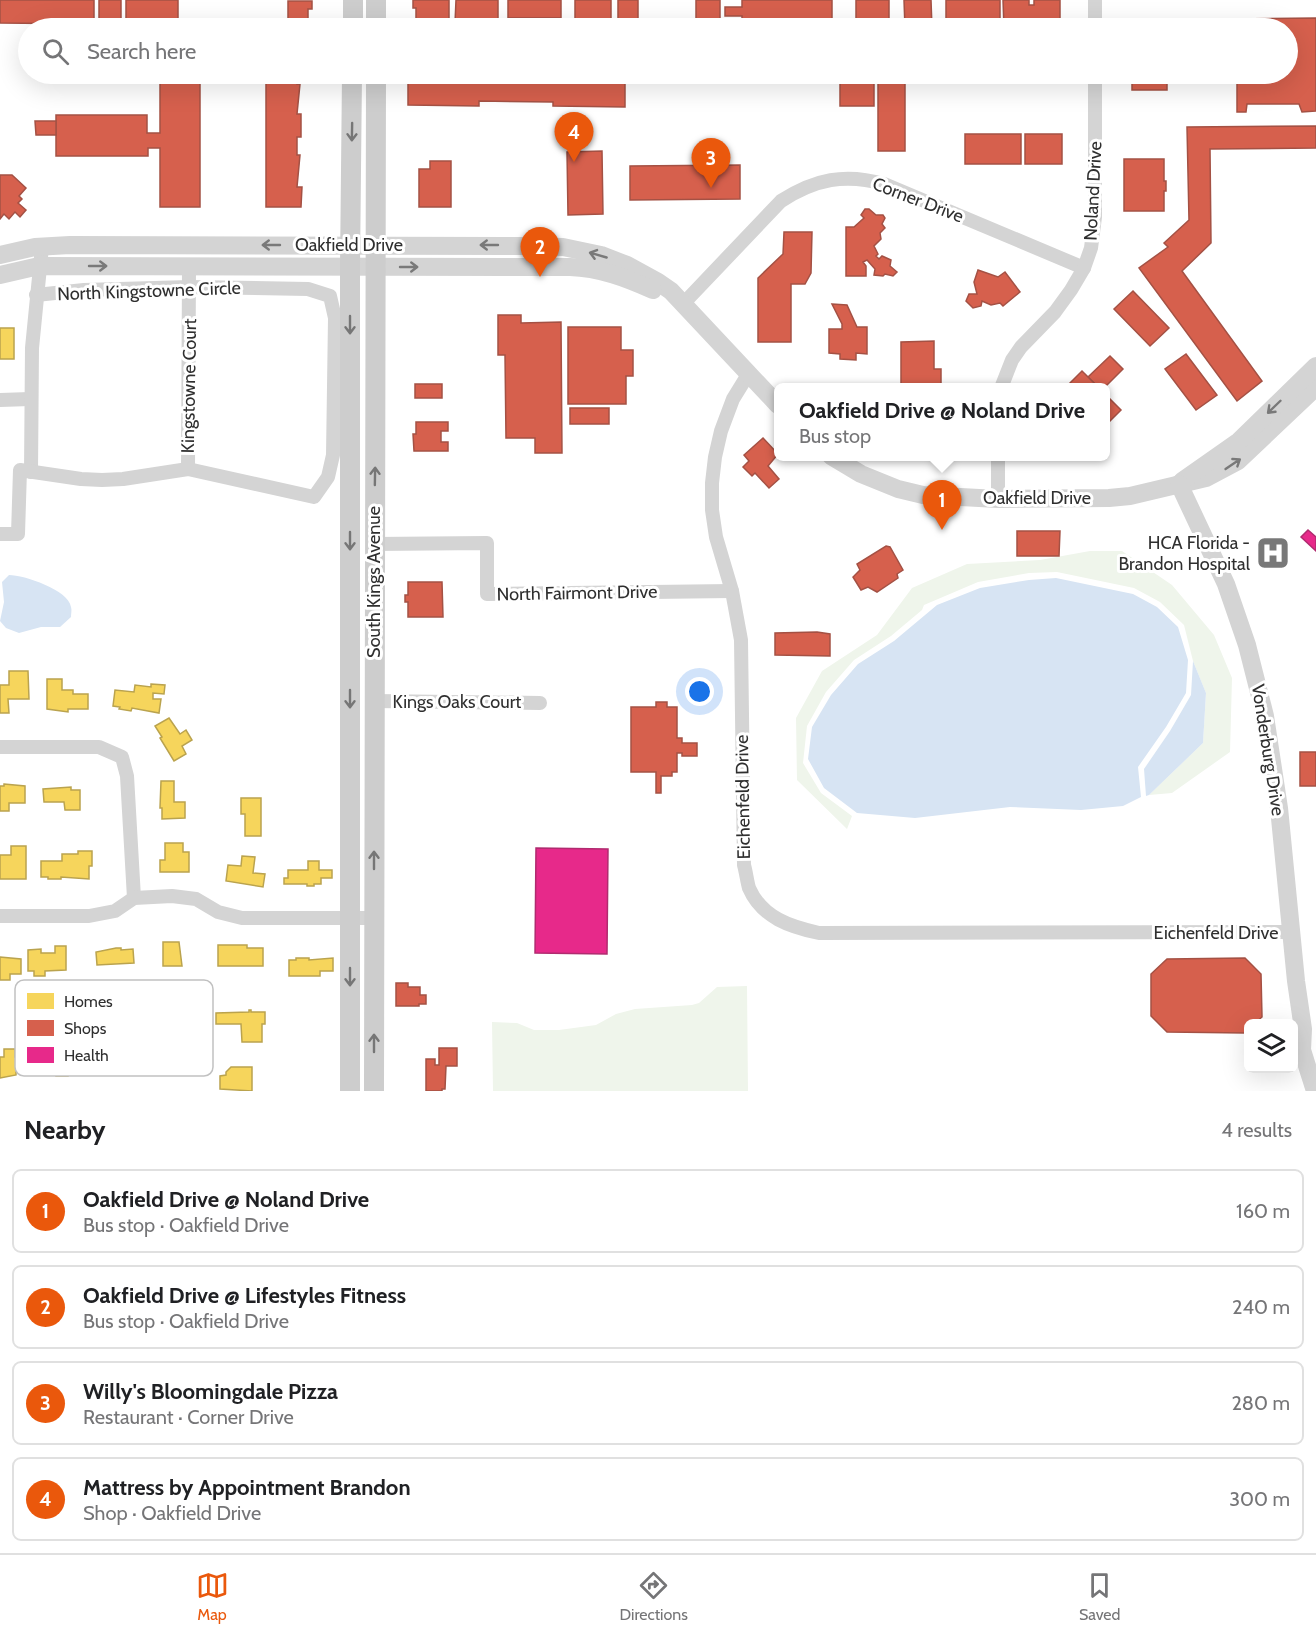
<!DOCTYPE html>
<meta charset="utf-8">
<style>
:root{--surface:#fff;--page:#f6f6f6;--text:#202124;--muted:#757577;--line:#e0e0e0;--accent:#ea580c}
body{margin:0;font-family:Cabin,sans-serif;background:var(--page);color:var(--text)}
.controls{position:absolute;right:18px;bottom:18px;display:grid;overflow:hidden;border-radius:9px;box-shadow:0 6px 24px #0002}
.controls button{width:54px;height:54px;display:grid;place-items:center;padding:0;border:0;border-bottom:2px solid var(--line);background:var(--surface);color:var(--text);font:30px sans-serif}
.you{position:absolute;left:700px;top:692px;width:21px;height:21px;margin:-15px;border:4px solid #fff;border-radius:50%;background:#1a73e8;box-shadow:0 0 0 9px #1a73e833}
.badge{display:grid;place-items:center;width:39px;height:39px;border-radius:50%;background:var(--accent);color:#fff;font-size:20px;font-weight:700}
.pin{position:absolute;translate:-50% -50px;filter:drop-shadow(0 2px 3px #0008)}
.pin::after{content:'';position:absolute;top:32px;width:21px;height:18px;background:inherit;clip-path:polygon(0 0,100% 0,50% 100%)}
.popup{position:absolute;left:774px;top:383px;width:336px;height:78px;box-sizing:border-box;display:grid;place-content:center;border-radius:9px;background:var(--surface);filter:drop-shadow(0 2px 4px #0005);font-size:20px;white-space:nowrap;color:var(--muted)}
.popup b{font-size:22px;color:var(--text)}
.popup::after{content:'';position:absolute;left:50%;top:100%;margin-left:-12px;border:12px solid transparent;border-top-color:var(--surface)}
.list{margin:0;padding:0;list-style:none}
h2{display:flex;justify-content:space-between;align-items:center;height:78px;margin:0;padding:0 24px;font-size:26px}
h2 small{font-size:20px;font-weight:400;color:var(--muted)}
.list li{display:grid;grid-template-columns:39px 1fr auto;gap:18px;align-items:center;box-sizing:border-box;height:84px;margin:0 12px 12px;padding:0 12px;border:2px solid var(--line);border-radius:9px}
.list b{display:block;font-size:22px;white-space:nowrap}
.list p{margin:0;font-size:20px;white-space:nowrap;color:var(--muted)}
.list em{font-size:20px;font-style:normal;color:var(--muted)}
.icon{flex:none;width:33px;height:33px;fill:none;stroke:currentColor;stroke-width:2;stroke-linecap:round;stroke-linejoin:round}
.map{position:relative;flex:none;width:1316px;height:1091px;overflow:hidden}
.search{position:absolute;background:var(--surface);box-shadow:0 6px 24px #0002;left:18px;right:18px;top:18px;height:66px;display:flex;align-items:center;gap:15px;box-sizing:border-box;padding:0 21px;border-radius:33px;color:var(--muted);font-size:22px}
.sheet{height:462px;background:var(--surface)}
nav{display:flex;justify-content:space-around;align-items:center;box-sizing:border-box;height:84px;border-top:2px solid var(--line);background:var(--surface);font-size:16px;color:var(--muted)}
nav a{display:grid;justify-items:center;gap:3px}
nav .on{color:var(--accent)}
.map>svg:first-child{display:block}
</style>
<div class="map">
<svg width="1316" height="1091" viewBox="0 0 1316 1091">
<rect width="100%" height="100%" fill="#fff"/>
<g fill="#eff5eb">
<path d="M1090,551H1122L1172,585L1214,635L1232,678L1230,752L1172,793L1149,795L1203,743L1206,693L1193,661L1184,625L1160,602L1134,588L1057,572L1029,573L978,582L924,605L922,610L891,636L854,660L826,692L807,726L803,763L821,793L852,816L847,829L797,780L796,718L822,671L877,635L912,588L967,564L1040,560Z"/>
<path d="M747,986L748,1091H493L492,1022L517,1023L534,1030H559L596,1025L616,1014L635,1009L692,1005L699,1003L717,987Z"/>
</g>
<g fill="#d7e4f3">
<path d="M9,575C24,575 69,590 71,607C72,610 71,613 71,617L60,627H41L19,633L6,628L0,621L4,602L2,582Z"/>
<path d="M1056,578L1133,594L1157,607L1178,627L1188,660L1186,693L1166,727L1138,767L1141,797L1123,806L1081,810L1010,807L915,818L857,813L824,788L808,759L812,727L831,695L858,664L894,641L937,605L980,588L1029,580Z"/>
<path d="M1193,661L1206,693L1203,743L1149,795L1146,796L1144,769L1170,731L1191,695Z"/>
</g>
<g fill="#f6d55c" stroke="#baa34e" stroke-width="1.5">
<rect x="0" y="328" width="14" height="31"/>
<path d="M9,671H28L29,699H8L9,713H0V685H9Z"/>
<path d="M47,679H62V690H73V694H88V709H68V712L47,709Z"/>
<path d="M151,684L165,685L164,694L153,693V699H161L159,713L132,708L131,711L119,709L120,707L113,706L115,690L134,692L135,685L151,687Z"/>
<path d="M169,718L180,734L186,730L192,740L182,746L186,754L174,761L160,738L162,737L155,726Z"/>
<path d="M161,781H174V802H185V818L162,819V808H160Z"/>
<path d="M4,784L25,786V803H9V811H0V786H4Z"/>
<path d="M71,787V790H80V810H65L64,802H44L43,789Z"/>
<path d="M241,798H261V836H245V814H241Z"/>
<path d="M165,843H183V852H189V872H160V860H165Z"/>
<path d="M11,846H26V879H0V855H11Z"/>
<path d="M78,851H92V866H89V879L61,877V879H48V877H41V861H62V854H78Z"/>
<path d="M242,856L255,857L253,873L265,874L263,887L226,881L228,865L241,866Z"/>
<path d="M308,861H319V870H332V878H321V884H314V886H307V884H284V878H288V870H308Z"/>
<path d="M163,942H179L182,966H163Z"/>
<path d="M218,945H247V948H263V966H218Z"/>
<path d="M55,946H66V970L45,971V976H34V971H28V950L41,949V953H55Z"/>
<path d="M116,948H121V950L133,949L134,963L97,965L96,952Z"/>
<path d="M0,957L21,959V974H10V980H0Z"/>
<path d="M296,958H309V960L333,958V971H320V976H289V960H296Z"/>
<path d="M249,1010H251V1012H265V1024H262V1042H242L241,1024H216V1013L249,1012Z"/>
<path d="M127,1039H136V1070H119V1065H95V1049H108V1042H127Z"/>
<path d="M171,1040H182V1048H193V1075H179V1072H153V1051H161V1046H171Z"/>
<path d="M62,1045H73V1055H80V1073H68V1076H56V1073H42L44,1047H62Z"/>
<path d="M4,1049H15V1057H31V1072H16V1075L0,1078V1057H4Z"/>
<path d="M231,1067H252V1091L220,1089V1076L226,1075V1072Z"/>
</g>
<g fill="#d6604d" stroke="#a45144" stroke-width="1.5">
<path d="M0,0H94V24L0,23Z"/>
<rect x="99" y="0" width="22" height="28"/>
<rect x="126" y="0" width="52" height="28"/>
<path d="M413,0H449V21H441V28H416V8H413Z"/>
<path d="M456,0H498V24L455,23Z"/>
<rect x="508" y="0" width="53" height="18"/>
<rect x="575" y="0" width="36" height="20"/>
<rect x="618" y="0" width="20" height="24"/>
<rect x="696" y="0" width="24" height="28"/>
<path d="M742,0H832V28H742V16H725V7H742Z"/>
<rect x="856" y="0" width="33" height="19"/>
<path d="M904,0H931L932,28H905Z"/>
<rect x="946" y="0" width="54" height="28"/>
<path d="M1003,0H1029V5H1034V0H1060V28H1004Z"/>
<path d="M288,1H312V9H308V28H288Z"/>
<path d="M1316,18V111L1302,112L1299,104H1247L1246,112H1237V74H1288V28H1236V19Z"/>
<path d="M160,74H200V207H160V148H148V156H56V115H147V133H160Z"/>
<path d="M266,74H297V84H300L297,114H301V137H297V155H300L297,187H302L301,207H266Z"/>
<path d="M408,74H625V107L553,106V102L479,101V106L408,105Z"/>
<rect x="840" y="74" width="34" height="32"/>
<rect x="1132" y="74" width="35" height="16"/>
<rect x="878" y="77" width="27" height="74"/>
<path d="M35,121H56V135H36Z"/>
<path d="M1316,126V148L1210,149L1211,243L1182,271L1262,381L1237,401L1139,268L1168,247L1164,243L1189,220L1187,127Z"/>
<rect x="965" y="134" width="56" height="30"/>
<rect x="1025" y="134" width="37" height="30"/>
<path d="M602,151L603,214L568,215L567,152Z"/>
<path d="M1124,159H1164V181H1166V191H1164V211H1124Z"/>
<path d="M430,161H451V207H419V169H430Z"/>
<path d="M740,165V199L630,200V166Z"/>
<path d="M0,175H12L26,188L19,196L22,199L18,203L26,210L20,217L15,212L9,219L4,214L0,219Z"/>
<path d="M865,209H869L876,215H883L885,218L882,224L885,228L880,233L881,239L874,246L878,254L876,256L879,259L882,256L891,260L890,266L897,272L893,276L885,274L883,276L874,275L875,269L867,260L863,262L866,266V276H846V227H854L864,218L861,215Z"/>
<path d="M784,232H812L811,273L805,284H791V342H758V278L783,254Z"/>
<path d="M978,270L998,277L1005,272L1020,292L1003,306L1000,303L991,305L982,301L981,306L973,308L966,301L969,294H977L974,282Z"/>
<path d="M1133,291L1169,328L1150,346L1114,309Z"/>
<path d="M832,304L847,305L857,327H867V354L856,353V360L840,359V354L829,353V329H842V324Z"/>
<path d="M498,315H521V323L561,322L562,453H535V438H506L505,355H498Z"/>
<path d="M568,327H621V350H633V376H626V404H568Z"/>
<path d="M934,341V369H941V388H906V385H901V342Z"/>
<path d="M1186,354L1217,395L1196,410L1165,369Z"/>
<path d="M1110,356L1123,369L1104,388H1099L1088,377Z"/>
<path d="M1082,371L1099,388H1065Z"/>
<rect x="415" y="384" width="27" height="14"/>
<path d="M1106,395L1121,410L1106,425Z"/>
<rect x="570" y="408" width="39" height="16"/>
<path d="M416,422H448V431H441V442H448V451H414L413,434H416Z"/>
<path d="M763,438L778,454L768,466L779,479L769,488L755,473L752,476L743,467L749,461L744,455Z"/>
<path d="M1017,531H1060L1059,556H1017Z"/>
<path d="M886,546L890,547L903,570L897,574L898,578L877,592L868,587L861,590L853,577L860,570L857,564Z"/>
<path d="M408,582H442L443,617H408V602H405V595H408Z"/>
<path d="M817,632L830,634V656L775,655V633Z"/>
<path d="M656,702H667V707H677V738H682V743H697V756H682V753H677V772H672V776H661V793H656V772H631V707H656Z"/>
<rect x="1300" y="752" width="16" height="34"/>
<path d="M1245,958L1261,974L1262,1017L1255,1023H1248V1030L1245,1033L1167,1032L1151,1016V974L1167,959Z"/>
<path d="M396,983H408V987H420V995H426V1004H419V1006H396Z"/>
<path d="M439,1048H457V1066H446L445,1089H442V1091H426V1059H435V1065H439Z"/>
</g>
<g fill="#e7298a" stroke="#b02b6f" stroke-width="1.5">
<path d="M1308,530L1316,537V551L1301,537Z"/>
<path d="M536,848L608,849L607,954L535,953Z"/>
</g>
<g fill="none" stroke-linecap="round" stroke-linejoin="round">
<g stroke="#d4d4d4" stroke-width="14">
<path d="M1095,28V0"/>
<path d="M683,304L781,201C815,179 845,173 884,184L1084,268"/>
<path d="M749,373L733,399L721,431L715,457L712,483V510L716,537L732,591L741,640L744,865C746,872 747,881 749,888C762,918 791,927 819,933L1291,932"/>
<path d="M1001,388L1012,360L1021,347L1055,312L1071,290L1084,268L1091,248L1095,217V74"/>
<path d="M0,400L30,399"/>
<path d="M188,469L189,267"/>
<path d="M31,472L32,348L42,247"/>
<path d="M998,499V456"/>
<path d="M0,534H18L20,470L81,479L102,480L123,479L188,469L314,497L328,477L333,455L335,318L330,296L308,289L190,287L84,290L36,295"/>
<path d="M374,544L487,543V594L732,591"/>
<path d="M374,701L540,703"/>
<path d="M0,747H99L122,757L127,776L134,898"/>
<path d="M0,916H89L115,911L134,898L172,896L196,899L218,912L242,918H374"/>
</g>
<g stroke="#d4d4d4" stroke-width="18">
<path d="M0,255L35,247L70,245L526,246L563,247L601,255L627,265L658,282L671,291L778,405"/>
<path d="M0,275L39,266L570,267C600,268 626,278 653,290"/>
<path d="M831,456L861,474L898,489L923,495L998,499L1109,498L1130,496L1206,478L1238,461L1316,387"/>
<path d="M1182,481L1239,441L1316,366"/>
<path d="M1179,484L1226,584L1247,645L1265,716L1279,808L1296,981L1303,1029L1302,1050L1315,1091"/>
</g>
<g stroke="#cdcdcd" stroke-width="20">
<path d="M353,28V0"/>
<path d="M376,28V0"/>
<path d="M350,1091V267L352,74"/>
<path d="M374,1091L376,74"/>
</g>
</g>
<defs><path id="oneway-shaft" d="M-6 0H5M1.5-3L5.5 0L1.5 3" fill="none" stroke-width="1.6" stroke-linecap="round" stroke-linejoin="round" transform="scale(1.5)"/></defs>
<g stroke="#767676">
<use href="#oneway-shaft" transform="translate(352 132) rotate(91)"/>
<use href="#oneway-shaft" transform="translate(350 325) rotate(90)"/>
<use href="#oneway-shaft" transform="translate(375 476) rotate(-89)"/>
<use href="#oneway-shaft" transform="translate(350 541) rotate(90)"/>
<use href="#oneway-shaft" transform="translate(350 699) rotate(90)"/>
<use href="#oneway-shaft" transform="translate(374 860) rotate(-90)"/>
<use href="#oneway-shaft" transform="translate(350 977) rotate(90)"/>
<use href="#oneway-shaft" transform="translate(374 1043) rotate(-90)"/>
</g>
<g stroke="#797979">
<use href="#oneway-shaft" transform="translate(271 245) rotate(180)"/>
<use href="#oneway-shaft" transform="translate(489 245) rotate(-180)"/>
<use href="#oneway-shaft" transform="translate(598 255) rotate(-164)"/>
<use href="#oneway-shaft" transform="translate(98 266)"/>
<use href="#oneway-shaft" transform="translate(409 267)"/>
<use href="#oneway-shaft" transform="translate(1274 407) rotate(136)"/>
<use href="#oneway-shaft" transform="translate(1233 464) rotate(-34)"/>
</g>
<defs>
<g id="hospital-square" transform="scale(1.725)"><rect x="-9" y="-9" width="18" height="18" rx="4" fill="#787878" stroke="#fff"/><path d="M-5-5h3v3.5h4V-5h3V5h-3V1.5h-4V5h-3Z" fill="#fff"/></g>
</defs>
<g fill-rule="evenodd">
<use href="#hospital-square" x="1273" y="553"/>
</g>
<g text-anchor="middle" stroke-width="6" stroke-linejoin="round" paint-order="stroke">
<g font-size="18" fill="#2f2f2f" stroke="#fff">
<text transform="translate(1093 191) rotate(-87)" y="6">Noland Drive</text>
<text transform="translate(918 200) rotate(21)" y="6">Corner Drive</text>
<text x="349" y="251">Oakfield Drive</text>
<text transform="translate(149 291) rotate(-2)" y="6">North Kingstowne Circle</text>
<text transform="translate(189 386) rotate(-89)" y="6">Kingstowne Court</text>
<text x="1037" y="504">Oakfield Drive</text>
<text transform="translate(374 582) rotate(-90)" y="6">South Kings Avenue</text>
<text transform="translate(577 593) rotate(-1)" y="6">North Fairmont Drive</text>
<text x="457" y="708">Kings Oaks Court</text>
<text transform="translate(1268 750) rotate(81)" y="6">Vonderburg Drive</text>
<text transform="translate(743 797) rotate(-91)" y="6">Eichenfeld Drive</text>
<text x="1216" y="939">Eichenfeld Drive</text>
</g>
<g font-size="18" fill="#2f2f2f" stroke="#fff" text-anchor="end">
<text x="1250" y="549">HCA Florida -<tspan x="1250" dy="21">Brandon Hospital</tspan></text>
</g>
</g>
<rect x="15" y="980" width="198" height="96" rx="9" fill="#fff" stroke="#c1c1c1" stroke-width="1.5"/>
<rect x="27" y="993" width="27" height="16" fill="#f6d55c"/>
<rect x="27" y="1020" width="27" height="16" fill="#d6604d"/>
<rect x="27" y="1047" width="27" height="16" fill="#e7298a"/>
<g font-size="16" fill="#2f2f2f">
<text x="64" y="1007">Homes</text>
<text x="64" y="1034">Shops</text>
<text x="64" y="1061">Health</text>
</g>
</svg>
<div class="controls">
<button><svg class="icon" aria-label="layers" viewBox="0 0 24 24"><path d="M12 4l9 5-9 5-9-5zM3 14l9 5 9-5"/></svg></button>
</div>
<div class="you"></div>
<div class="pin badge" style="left:942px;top:530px">1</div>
<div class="popup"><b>Oakfield Drive @ Noland Drive</b>Bus stop</div>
<div class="pin badge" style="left:540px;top:277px">2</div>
<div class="pin badge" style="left:711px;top:188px">3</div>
<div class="pin badge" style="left:574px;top:162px">4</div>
<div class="search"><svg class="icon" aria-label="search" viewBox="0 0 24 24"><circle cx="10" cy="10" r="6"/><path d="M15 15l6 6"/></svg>Search here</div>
</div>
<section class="sheet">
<h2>Nearby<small>4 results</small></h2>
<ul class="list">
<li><span class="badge">1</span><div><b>Oakfield Drive @ Noland Drive</b><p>Bus stop · Oakfield Drive</p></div><em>160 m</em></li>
<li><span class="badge">2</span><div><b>Oakfield Drive @ Lifestyles Fitness</b><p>Bus stop · Oakfield Drive</p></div><em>240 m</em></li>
<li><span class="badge">3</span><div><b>Willy's Bloomingdale Pizza</b><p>Restaurant · Corner Drive</p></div><em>280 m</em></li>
<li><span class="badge">4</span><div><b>Mattress by Appointment Brandon</b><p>Shop · Oakfield Drive</p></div><em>300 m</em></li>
</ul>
</section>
<nav>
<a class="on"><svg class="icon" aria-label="map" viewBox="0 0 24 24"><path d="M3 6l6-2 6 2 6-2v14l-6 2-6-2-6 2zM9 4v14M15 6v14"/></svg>Map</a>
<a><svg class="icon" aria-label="directions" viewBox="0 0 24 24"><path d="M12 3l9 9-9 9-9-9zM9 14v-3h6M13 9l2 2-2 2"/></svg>Directions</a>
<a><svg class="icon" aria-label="saved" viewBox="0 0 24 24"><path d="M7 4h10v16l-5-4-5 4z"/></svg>Saved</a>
</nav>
